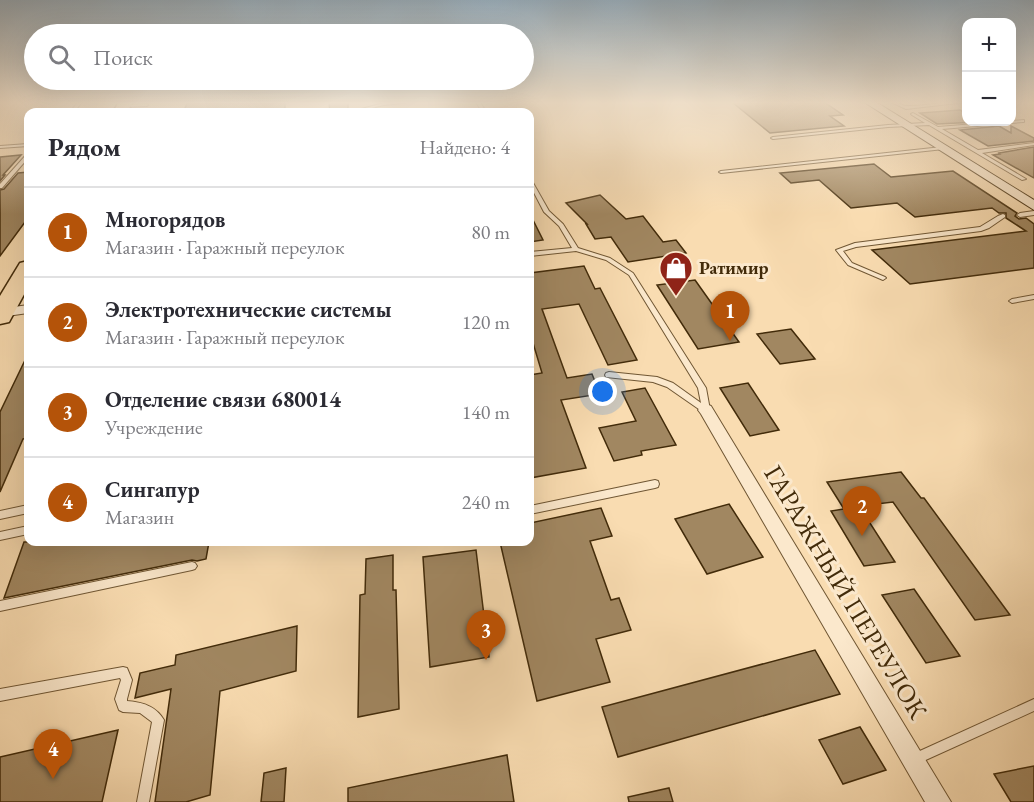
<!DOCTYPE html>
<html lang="ru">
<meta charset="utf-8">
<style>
:root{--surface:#fff;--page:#f2f2f3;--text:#2b2b33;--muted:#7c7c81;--line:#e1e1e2;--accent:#b45309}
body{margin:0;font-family:"EB Garamond",serif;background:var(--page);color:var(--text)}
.controls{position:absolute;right:18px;top:18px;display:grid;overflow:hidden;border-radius:12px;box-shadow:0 6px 24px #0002}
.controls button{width:54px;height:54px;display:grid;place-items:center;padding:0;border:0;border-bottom:2px solid var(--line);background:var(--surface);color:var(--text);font:30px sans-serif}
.you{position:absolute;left:603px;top:392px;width:21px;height:21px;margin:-15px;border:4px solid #fff;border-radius:50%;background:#1a73e8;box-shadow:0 0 0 9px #1a73e833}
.badge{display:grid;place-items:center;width:39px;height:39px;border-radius:50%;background:var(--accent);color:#fff;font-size:20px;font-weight:700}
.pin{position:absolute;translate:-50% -50px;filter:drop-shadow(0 2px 3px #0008)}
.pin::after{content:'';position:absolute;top:32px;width:21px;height:18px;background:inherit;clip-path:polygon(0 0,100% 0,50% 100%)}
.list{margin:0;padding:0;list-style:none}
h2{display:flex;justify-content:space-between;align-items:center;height:78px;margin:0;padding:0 24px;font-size:26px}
h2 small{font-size:20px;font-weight:400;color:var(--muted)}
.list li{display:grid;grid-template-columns:39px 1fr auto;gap:18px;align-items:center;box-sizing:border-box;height:90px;padding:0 24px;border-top:2px solid var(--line)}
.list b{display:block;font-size:22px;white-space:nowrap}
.list p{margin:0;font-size:20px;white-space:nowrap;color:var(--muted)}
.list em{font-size:20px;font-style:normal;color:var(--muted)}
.icon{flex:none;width:33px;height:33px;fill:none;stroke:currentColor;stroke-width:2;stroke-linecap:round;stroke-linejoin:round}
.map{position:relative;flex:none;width:1034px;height:802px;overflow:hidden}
.search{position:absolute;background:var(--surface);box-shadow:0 6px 24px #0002;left:24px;top:24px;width:510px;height:66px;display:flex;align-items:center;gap:15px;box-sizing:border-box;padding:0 21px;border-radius:33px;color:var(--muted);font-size:22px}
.panel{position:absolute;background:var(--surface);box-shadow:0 6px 24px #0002;left:24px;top:108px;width:510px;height:438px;border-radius:12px}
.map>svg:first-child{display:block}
</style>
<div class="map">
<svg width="1034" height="802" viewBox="0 0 1034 802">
<rect width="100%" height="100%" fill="#f9dcb1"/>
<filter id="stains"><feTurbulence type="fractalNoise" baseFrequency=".00333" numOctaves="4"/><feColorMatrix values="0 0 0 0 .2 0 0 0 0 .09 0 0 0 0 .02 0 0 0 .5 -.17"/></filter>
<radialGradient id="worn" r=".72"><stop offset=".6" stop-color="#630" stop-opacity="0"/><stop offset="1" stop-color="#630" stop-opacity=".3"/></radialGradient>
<g fill="#a18761" stroke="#422b0a" stroke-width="1.5">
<path d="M188,102H285V110L183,112Z"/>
<path d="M329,102H348V112H330Z"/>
<path d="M732,102H824L843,115L830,116L844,126L770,133Z"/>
<path d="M960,110L966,113V122H978L937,124L920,113Z"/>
<path d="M999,126L1011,133V126L1034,138V141L988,146L960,130Z"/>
<path d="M1034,147V178L993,155L1000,154L999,153Z"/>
<path d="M21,155L3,175H5L0,181V157Z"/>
<path d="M874,164L891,177L953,171L1017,213L1015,216L1019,219L1026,218L1034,224V268L910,284L872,250L1026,231L1006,218V213H999L992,208L915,217L897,203L851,208L819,180L791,183L780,173Z"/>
<path d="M28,172V218L0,256V190L4,189L18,173Z"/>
<path d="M600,195L626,219L643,216L663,242L676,240L686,253L628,262L611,237L595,239L586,224H587L566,203Z"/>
<path d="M530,214L543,240L530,242Z"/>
<path d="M584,266L595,289L600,288L637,360L608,365L579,304L542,309L567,378L592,374L600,394L561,400L586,468L530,478V375L542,373L530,333V273Z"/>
<path d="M695,280L739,342L698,349L657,285Z"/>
<path d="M791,329L815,359L780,364L757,334Z"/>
<path d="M28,354V438L23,439L0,492V412Z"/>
<path d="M748,383L779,430L750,436L720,388Z"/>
<path d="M645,388L676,445L641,451L642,455L614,461L599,428L636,421L622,392Z"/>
<path d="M901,472L921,498H924L1010,615L975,620L893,502L859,506L895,562L864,566L831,511L844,509L827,482Z"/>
<path d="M729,504L763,557L707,574L675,519Z"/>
<path d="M601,508L612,536L590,541L611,600L619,598L631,630L596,639L610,682L537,701L500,542H530V523Z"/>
<path d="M24,542H209L206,559L197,561L192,560L4,598Z"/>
<path d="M476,550L489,657L430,667L423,557Z"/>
<path d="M393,555V590H396L399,709L358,717L360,595L365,594L366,559Z"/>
<path d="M914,589L960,656L926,663L882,595Z"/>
<path d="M297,626L296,671L220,691L210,795L186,802H155L171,689L135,698L140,673L175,665L176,655Z"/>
<path d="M815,650L840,694L618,757L602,707Z"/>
<path d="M860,727L886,770L843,784L819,740Z"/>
<path d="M118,730L102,802H0V757Z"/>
<path d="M507,755L514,802H348V788Z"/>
<path d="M1034,766V802H1011L994,774Z"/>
<path d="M286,768L284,802H261L264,773Z"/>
<path d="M669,788L673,802H629L628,797Z"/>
</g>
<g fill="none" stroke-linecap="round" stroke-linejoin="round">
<g stroke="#705734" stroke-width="2">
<g id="lane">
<path d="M78,102H82L74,112H70Z"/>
<path d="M396,102H410L384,105L355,112H350L384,103Z"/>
<path d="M476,102H480L486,112H482Z"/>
<path d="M891,102C898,102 903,107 910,106C929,106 947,101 966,102L906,109Z"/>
<path d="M146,104L148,105L147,106L124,107L122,106L124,105Z"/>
<path d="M913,113L938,127L1024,120V122H1023L942,129L978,150L1034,143V145L982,153L1026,179L1022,180L929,125L888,127L773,139L771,138L773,137L888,125L925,123L912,115L911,114Z"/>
<path d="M28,144V146L0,148V146Z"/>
<path d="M942,147L944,148V149L721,173L719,172L721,171Z"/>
<path d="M26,155H28V158L2,188H0V184Z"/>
<path d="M530,180L532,181L549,211L563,224L578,248L610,258L633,273L706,388L710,410L709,412H703L667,387L653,382L606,377L605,375L606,373L609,372L657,377L673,383L701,403L698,388L629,275L606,260L576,251L530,256V252L572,248L559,226L544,212L530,185Z"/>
<path d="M1034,211V215L1020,217L1017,215L1020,213Z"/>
<path d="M1003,214L1005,215V217L989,228L981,231L856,247L843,251L852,263L885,277L886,278L883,280L848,265L836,250L855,243L980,227L998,216Z"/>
<path d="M1034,295V299L1012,303L1009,301L1012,299Z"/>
<path d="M655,480L658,481L659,484L658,487L655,488L530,514V506Z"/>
<path d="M28,505V513L0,519V511Z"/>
<path d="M28,526V534L0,540V532Z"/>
<path d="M192,562L195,563L197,566L195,569L192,570L0,611V601Z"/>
<path d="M123,667L127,668L132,680L127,699V701C142,702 156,706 164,720L149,802H137L152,722L140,713L123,712L119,710L115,699L121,680L120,678L0,701V689Z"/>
<path d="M1034,699V711L919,763L915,765L911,763L909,759L911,755Z"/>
</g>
</g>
<g stroke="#705734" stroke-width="2">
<g id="street">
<path d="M28,305V313L0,317V309Z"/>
<path d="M706,404L711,406L951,802H925L701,414L698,410L701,406Z"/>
</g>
</g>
<g stroke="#422b0a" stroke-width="2">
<path id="secondary" d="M864,102H876L1034,200V210Z"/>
</g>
<g stroke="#422b0a" stroke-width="3">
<g id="highway">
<path d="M119,102H133L127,112H113Z"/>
<path d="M28,261V287L9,322L0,324V296L20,263Z"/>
</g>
</g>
<use href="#lane" fill="#fbe8cc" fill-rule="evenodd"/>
<use href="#street" fill="#fbe8cc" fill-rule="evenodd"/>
<use href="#secondary" fill="#fbe8cc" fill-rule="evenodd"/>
<use href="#highway" fill="#f9dcb1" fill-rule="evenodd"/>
</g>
<linearGradient id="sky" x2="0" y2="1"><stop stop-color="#96acbb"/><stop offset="0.48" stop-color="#fcefdc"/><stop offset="1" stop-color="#fcefdc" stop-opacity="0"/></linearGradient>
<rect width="1034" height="214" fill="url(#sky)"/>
<defs>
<g id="shop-pin" transform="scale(1.725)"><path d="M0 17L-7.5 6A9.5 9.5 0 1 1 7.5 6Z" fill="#8f2418" stroke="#fbe8cc"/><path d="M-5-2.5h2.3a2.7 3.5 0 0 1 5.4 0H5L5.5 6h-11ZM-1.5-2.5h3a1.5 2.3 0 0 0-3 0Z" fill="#fff"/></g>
</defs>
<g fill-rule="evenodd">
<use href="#shop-pin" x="676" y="268"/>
</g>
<g text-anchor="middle" stroke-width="6" stroke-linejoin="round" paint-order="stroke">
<g font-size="18" font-weight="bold" fill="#422b0a" stroke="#fbe8cc" text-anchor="start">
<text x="699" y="274">Ратимир</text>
</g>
<g font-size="26" fill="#422b0a" stroke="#fbe8cc">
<text transform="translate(846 592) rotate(59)" y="9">ГАРАЖНЫЙ ПЕРЕУЛОК</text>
</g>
</g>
<rect width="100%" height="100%" filter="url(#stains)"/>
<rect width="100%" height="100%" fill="url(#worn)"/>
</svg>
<div class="controls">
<button>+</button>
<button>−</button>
</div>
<div class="you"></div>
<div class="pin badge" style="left:730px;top:341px">1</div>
<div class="pin badge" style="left:862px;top:536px">2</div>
<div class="pin badge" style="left:486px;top:660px">3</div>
<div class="pin badge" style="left:53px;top:779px">4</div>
<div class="search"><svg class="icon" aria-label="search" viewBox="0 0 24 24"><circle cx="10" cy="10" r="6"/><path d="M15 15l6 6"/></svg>Поиск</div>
<section class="panel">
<h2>Рядом<small>Найдено: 4</small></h2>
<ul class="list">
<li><span class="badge">1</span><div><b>Многорядов</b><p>Магазин · Гаражный переулок</p></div><em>80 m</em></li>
<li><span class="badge">2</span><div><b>Электротехнические системы</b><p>Магазин · Гаражный переулок</p></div><em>120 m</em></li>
<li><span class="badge">3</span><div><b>Отделение связи 680014</b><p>Учреждение</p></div><em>140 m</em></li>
<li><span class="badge">4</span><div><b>Сингапур</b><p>Магазин</p></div><em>240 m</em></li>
</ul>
</section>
</div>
